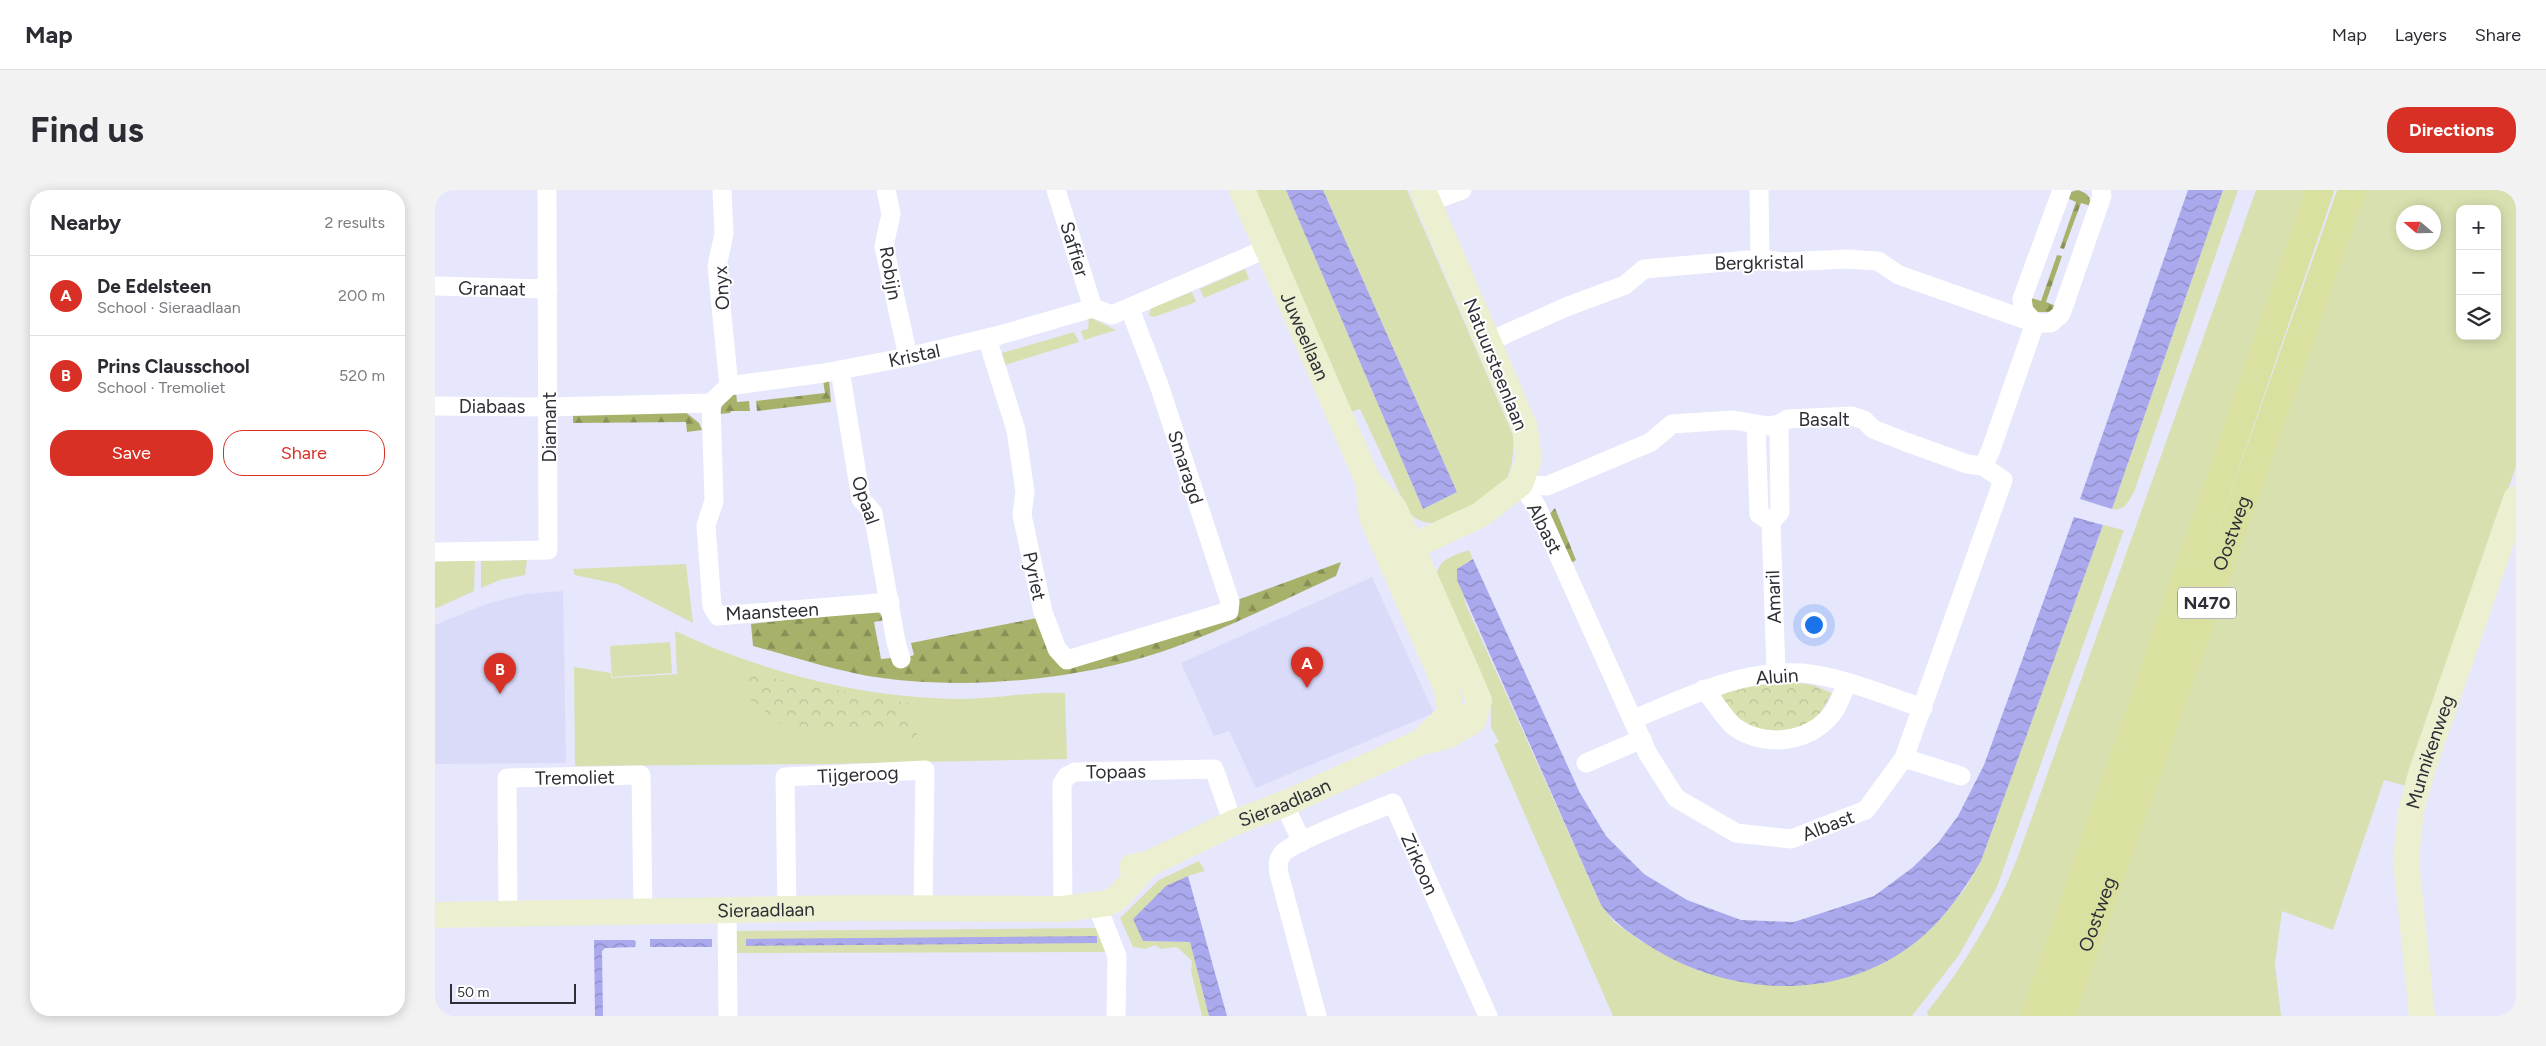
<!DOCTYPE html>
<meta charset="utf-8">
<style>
:root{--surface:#fff;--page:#f2f2f3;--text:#2b2b33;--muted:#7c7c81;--line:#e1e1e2;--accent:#d93025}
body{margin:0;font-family:Figtree,sans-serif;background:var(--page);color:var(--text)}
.controls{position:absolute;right:15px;top:15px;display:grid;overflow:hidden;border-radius:10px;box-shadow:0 2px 12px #0003}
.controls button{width:45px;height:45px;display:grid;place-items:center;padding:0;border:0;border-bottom:1px solid var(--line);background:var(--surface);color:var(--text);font:25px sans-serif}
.compass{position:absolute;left:1961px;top:15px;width:45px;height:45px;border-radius:50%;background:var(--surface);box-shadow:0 2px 12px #0003;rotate:290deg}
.scale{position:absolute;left:15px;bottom:12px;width:126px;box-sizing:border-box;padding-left:5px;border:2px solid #2e2e37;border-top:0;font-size:14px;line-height:18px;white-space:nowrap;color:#2e2e37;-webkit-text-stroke:4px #fff;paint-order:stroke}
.you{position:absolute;left:1378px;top:434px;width:18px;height:18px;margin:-12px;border:4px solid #fff;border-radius:50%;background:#1a73e8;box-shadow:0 0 0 8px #1a73e833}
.badge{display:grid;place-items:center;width:32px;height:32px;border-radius:50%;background:var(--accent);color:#fff;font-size:16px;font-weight:700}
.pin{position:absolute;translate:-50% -41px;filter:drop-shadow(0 1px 2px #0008)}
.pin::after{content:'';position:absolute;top:26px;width:18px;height:15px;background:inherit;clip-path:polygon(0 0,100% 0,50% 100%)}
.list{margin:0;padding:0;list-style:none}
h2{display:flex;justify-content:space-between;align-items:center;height:65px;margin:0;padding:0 20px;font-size:21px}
h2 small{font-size:16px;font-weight:400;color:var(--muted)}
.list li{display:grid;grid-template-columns:32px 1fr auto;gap:15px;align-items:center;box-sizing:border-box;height:80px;padding:0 20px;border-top:1px solid var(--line)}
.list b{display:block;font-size:19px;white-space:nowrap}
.list p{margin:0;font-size:16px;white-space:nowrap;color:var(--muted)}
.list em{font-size:16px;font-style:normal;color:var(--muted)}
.actions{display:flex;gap:10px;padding:15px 20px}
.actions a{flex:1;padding:11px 0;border:1px solid var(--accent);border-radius:20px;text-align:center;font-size:18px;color:var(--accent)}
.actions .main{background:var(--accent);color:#fff}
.icon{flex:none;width:28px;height:28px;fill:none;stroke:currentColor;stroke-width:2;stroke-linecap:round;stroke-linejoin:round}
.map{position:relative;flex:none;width:2081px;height:826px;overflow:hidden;border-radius:20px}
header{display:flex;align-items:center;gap:30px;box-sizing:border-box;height:70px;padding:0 25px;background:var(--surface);border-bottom:1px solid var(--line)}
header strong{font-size:24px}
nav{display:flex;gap:28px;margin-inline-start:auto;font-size:18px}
.intro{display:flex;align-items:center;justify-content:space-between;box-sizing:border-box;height:120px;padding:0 30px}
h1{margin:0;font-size:35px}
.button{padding:12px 22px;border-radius:20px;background:var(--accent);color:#fff;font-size:18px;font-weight:700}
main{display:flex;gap:30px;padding:0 30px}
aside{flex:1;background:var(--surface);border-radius:20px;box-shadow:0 2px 12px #0003}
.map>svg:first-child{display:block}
</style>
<header>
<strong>Map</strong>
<nav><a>Map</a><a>Layers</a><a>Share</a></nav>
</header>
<div class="intro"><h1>Find us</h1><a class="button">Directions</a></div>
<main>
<aside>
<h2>Nearby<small>2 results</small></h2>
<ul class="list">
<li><span class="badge">A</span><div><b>De Edelsteen</b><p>School · Sieraadlaan</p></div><em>200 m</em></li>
<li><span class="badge">B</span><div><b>Prins Clausschool</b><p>School · Tremoliet</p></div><em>520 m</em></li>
</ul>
<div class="actions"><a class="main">Save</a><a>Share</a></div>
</aside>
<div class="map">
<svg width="2081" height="826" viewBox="0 0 2081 826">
<defs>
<pattern id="forest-firs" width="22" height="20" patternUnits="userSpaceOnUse" patternTransform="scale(1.25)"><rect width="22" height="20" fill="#a8b169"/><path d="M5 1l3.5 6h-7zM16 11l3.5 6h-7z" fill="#899057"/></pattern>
<pattern id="park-crowns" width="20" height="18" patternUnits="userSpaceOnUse" patternTransform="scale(1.25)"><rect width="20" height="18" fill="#d9e0af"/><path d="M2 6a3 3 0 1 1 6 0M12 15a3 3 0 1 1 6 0" fill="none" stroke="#bbc097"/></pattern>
<pattern id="water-waves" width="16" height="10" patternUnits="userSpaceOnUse" patternTransform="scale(1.25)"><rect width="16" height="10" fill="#aba9ed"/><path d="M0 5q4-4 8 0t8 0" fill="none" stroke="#8c8ac1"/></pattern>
</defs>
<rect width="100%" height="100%" fill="#e6e6fd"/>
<g fill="#dadbf9">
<path d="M937,387L999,523L821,598L794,541L779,546L746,473Z"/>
<path d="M128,401L131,573L0,574V435L51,414L91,404Z"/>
</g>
<g fill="#d9e0af" fill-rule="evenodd">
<path d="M820,0H851L988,319L1022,302L888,0H972L1078,245C1079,263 1078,285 1064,299C1053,311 1019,328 1003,332C992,335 980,330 973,321L925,219L916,222Z"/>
<path d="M1788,0H1803L1699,302C1693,312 1690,321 1677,319Z"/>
<path d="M1821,0H1873L1591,826H1493L1492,822C1529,776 1560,725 1582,669Z"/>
<path d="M1925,0H2081V276L1972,596L1949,590L1898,740L1847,721L1840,774L1846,826H1635ZM2025,19H2062V146H2025ZM1968,22H1998V52H1968Z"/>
<path d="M810,79L814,89L769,108L765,99Z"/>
<path d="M757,102L761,112L719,127L714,125L716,118Z"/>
<path d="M654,127L681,140L649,150L646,141L653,139Z"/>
<path d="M639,142L644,152L570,175L567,163Z"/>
<path d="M1668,335L1689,340L1562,697L1524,765L1477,826H1178L1059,554L1064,552L1056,537V510L1002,384C1004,368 1021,365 1034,360L1038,369L1022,379L1031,415L1166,715L1179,732L1204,750L1266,782L1504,731L1531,697L1546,671Z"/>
<path d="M0,370H40L39,401L0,419Z"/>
<path d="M92,370L90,385L65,390L46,398V371Z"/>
<path d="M251,374L258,433L182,394L140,385L138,379Z"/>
<path d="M240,441C329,483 429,508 527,509C562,509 596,501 630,503L632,569L392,574L140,576L139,477L176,483V488L242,484Z"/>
<path d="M235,452L237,483L177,487L175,456Z"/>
<path d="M764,671L770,681L753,686L708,751L755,752L774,826H767L756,781L757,771L742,757L726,759L720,755L710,759L698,757L685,728L724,690Z"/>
<path d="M667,738L675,762L302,763L301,741Z"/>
</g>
<g fill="url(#forest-firs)">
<path d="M1643,0C1652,3 1656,7 1656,16L1646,13L1629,59L1625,58L1641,12L1632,8L1636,2Z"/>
<path d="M1622,65L1627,66L1611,112L1621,116L1616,122H1602L1596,115V108L1606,111Z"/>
<path d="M388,190H394L396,212L322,221L321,211L390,203Z"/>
<path d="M301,202L302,212L314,211L315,221H296L295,223L285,224C285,216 294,204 301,202Z"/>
<path d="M249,221L264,233L267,240L252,242L251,232L138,233V223Z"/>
<path d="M1120,318L1141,370L1133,375L1113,326Z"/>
<path d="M906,372L901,386C853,408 805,432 756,451C665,488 544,501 447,488C403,482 360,467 318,456L316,434L442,420L450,430L439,432L446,469L457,468L463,470L479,465L476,453L607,427L628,474Z"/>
</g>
<g fill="url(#park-crowns)">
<path d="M314,484L473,513L484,552L452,540L358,542L311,507Z"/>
<path d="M1356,492L1378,495L1397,503L1383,527L1357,541L1327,542L1302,531L1285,506C1309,494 1330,493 1356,492Z"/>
</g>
<g fill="url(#water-waves)">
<path d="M851,0H888L1022,302L988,319Z"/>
<path d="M1753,0H1788L1677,319L1645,309Z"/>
<path d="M1639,327L1668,335L1546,671C1526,705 1503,738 1470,760C1396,811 1297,805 1221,760C1200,747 1181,735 1166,715L1022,390V379L1038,369L1145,603L1171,646L1209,684L1252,710L1306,730L1359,732L1439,706L1477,678L1503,653L1523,626L1549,575Z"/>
<path d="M753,686L792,826H774L755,752L708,751L698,729L731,696Z"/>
<path d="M662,746V753L311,756V749Z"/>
<rect x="215" y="749" width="62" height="8"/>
<path d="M159,750H199L201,752L200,757L170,758L167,761L168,826H160Z"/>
</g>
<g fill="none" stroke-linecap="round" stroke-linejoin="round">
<g stroke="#fff" stroke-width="19">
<path d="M287,0L289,44L282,76L294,196"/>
<path d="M451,0L456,24L449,56L473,167"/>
<path d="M621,0L658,118"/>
<path d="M1324,0L1325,69"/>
<path d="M994,12L1027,0"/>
<path d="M0,96L113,99"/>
<path d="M1600,133L1589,121L1587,109L1627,0"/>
<path d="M552,148L581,240L590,302L587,325L608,422L622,459L632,470L794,421L795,412L724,195L695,119"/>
<path d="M1053,152L1131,117L1190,95L1209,79L1325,69L1349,72L1412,69L1443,71L1464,85L1600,133H1616L1626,124L1667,6L1666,0"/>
<path d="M405,180L426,309L438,323L461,452L466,469"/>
<path d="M276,213L279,311L271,335L277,416L283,426L455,412"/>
<path d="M0,216L114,217L276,213L294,196L389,183L473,167L565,145L658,118L677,125L833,58"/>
<path d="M1321,236L1324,324L1336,332"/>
<path d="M1085,294L1101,315L1213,564L1241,608L1301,643L1356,649L1431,620L1469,568L1568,290L1548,276"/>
<path d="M1085,294L1112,296L1216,252L1237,234L1298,230L1333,236L1344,234L1353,229L1417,226L1429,230L1438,239L1471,252L1532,274L1548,276L1555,262L1600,133"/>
<path d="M0,362L113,360L112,0"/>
<path d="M1341,482L1336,332L1345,322L1344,234"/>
<path d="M1269,499C1279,510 1289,529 1301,538C1333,559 1380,552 1401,518C1405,510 1408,502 1412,494"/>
<path d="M1199,529C1252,507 1307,479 1367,483C1405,486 1451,506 1488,518"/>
<path d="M1469,568L1526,586"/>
<path d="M1151,573L1207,549"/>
<path d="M849,614L867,652"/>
<path d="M661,713L682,766L681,826"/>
<path d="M352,719L350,587L490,580L488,718"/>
<path d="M628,719L627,594L632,586L640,582L779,579L798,633"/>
<path d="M292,720L293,826"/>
<path d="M73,723L72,588L206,585L208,721"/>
<path d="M882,826L844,684C843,676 842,670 848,663C860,650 937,622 958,613L1053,826"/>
</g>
<g stroke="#ecf0d0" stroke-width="26">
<path id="s1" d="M807,0L933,291L937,327L1011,497L1016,523L990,548"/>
<path d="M959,365L1045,325L1085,294L1094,269L1090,238L988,0"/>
<path id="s2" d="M697,677L713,674L798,633L849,614L986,552L1012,546L1038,531L1044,511L1034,487L959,318L933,291"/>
<path id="s3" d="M0,725L417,718L628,719L672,713L681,709L713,674"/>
<path id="s4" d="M1987,826L1971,670L1976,621L1987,581L2081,309"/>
</g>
<g stroke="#dae1a0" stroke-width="28">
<path d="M1600,826L1885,0"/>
<path id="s5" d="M1626,826L1917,0"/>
</g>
</g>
<g text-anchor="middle" stroke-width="4" stroke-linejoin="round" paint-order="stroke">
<rect fill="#fff" stroke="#6d6d73" stroke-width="1" x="1743" y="397.5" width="58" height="31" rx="4"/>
<g font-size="18" font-weight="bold" fill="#2e2e37">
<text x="1772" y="419">N470</text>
</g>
<g font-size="19" fill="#2e2e37" stroke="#fff">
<text transform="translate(640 59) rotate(73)" y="7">Saffier</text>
<text transform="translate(1324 72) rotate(-1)" y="7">Bergkristal</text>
<text transform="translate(456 83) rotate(80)" y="7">Robijn</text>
<text transform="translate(57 98) rotate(1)" y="7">Granaat</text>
<text transform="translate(286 98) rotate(-93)" y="7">Onyx</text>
<text dy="7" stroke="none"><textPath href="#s1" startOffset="159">Juweellaan</textPath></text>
<text transform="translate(479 165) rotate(-12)" y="7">Kristal</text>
<text transform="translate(1061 174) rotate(68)" y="7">Natuursteenlaan</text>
<text x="57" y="223">Diabaas</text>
<text x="1389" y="236">Basalt</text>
<text transform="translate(114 237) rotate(-90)" y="7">Diamant</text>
<text transform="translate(751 277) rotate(72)" y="7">Smaragd</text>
<text transform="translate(431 310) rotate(71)" y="7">Opaal</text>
<text transform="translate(1110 338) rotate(63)" y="7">Albast</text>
<text dy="7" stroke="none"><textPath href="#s5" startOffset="512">Oostweg</textPath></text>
<text transform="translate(600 386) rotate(78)" y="7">Pyriet</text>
<text transform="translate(1338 407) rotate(-92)" y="7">Amaril</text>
<text transform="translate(337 421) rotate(-3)" y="7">Maansteen</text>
<text transform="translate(1342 486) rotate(-4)" y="7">Aluin</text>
<text dy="7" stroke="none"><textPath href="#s4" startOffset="268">Munnikenweg</textPath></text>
<text transform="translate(681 581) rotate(-1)" y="7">Topaas</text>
<text transform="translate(423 584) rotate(-3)" y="7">Tijgeroog</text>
<text transform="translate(140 587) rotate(-1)" y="7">Tremoliet</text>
<text dy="7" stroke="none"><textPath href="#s2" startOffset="166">Sieraadlaan</textPath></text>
<text transform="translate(1393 635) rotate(-21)" y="7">Albast</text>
<text transform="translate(985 674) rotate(66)" y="7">Zirkoon</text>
<text dy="7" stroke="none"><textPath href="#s3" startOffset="331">Sieraadlaan</textPath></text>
<text dy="7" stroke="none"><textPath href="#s5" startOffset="108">Oostweg</textPath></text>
</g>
</g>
</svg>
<div class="controls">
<button>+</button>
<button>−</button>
<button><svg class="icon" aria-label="layers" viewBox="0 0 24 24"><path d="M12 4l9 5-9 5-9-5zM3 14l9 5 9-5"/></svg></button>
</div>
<svg class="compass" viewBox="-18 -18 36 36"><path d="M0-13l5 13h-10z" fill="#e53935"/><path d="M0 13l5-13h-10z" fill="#7c7c81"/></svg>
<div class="scale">50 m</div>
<div class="you"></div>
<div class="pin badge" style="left:872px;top:498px">A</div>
<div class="pin badge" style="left:65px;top:504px">B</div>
</div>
</main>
